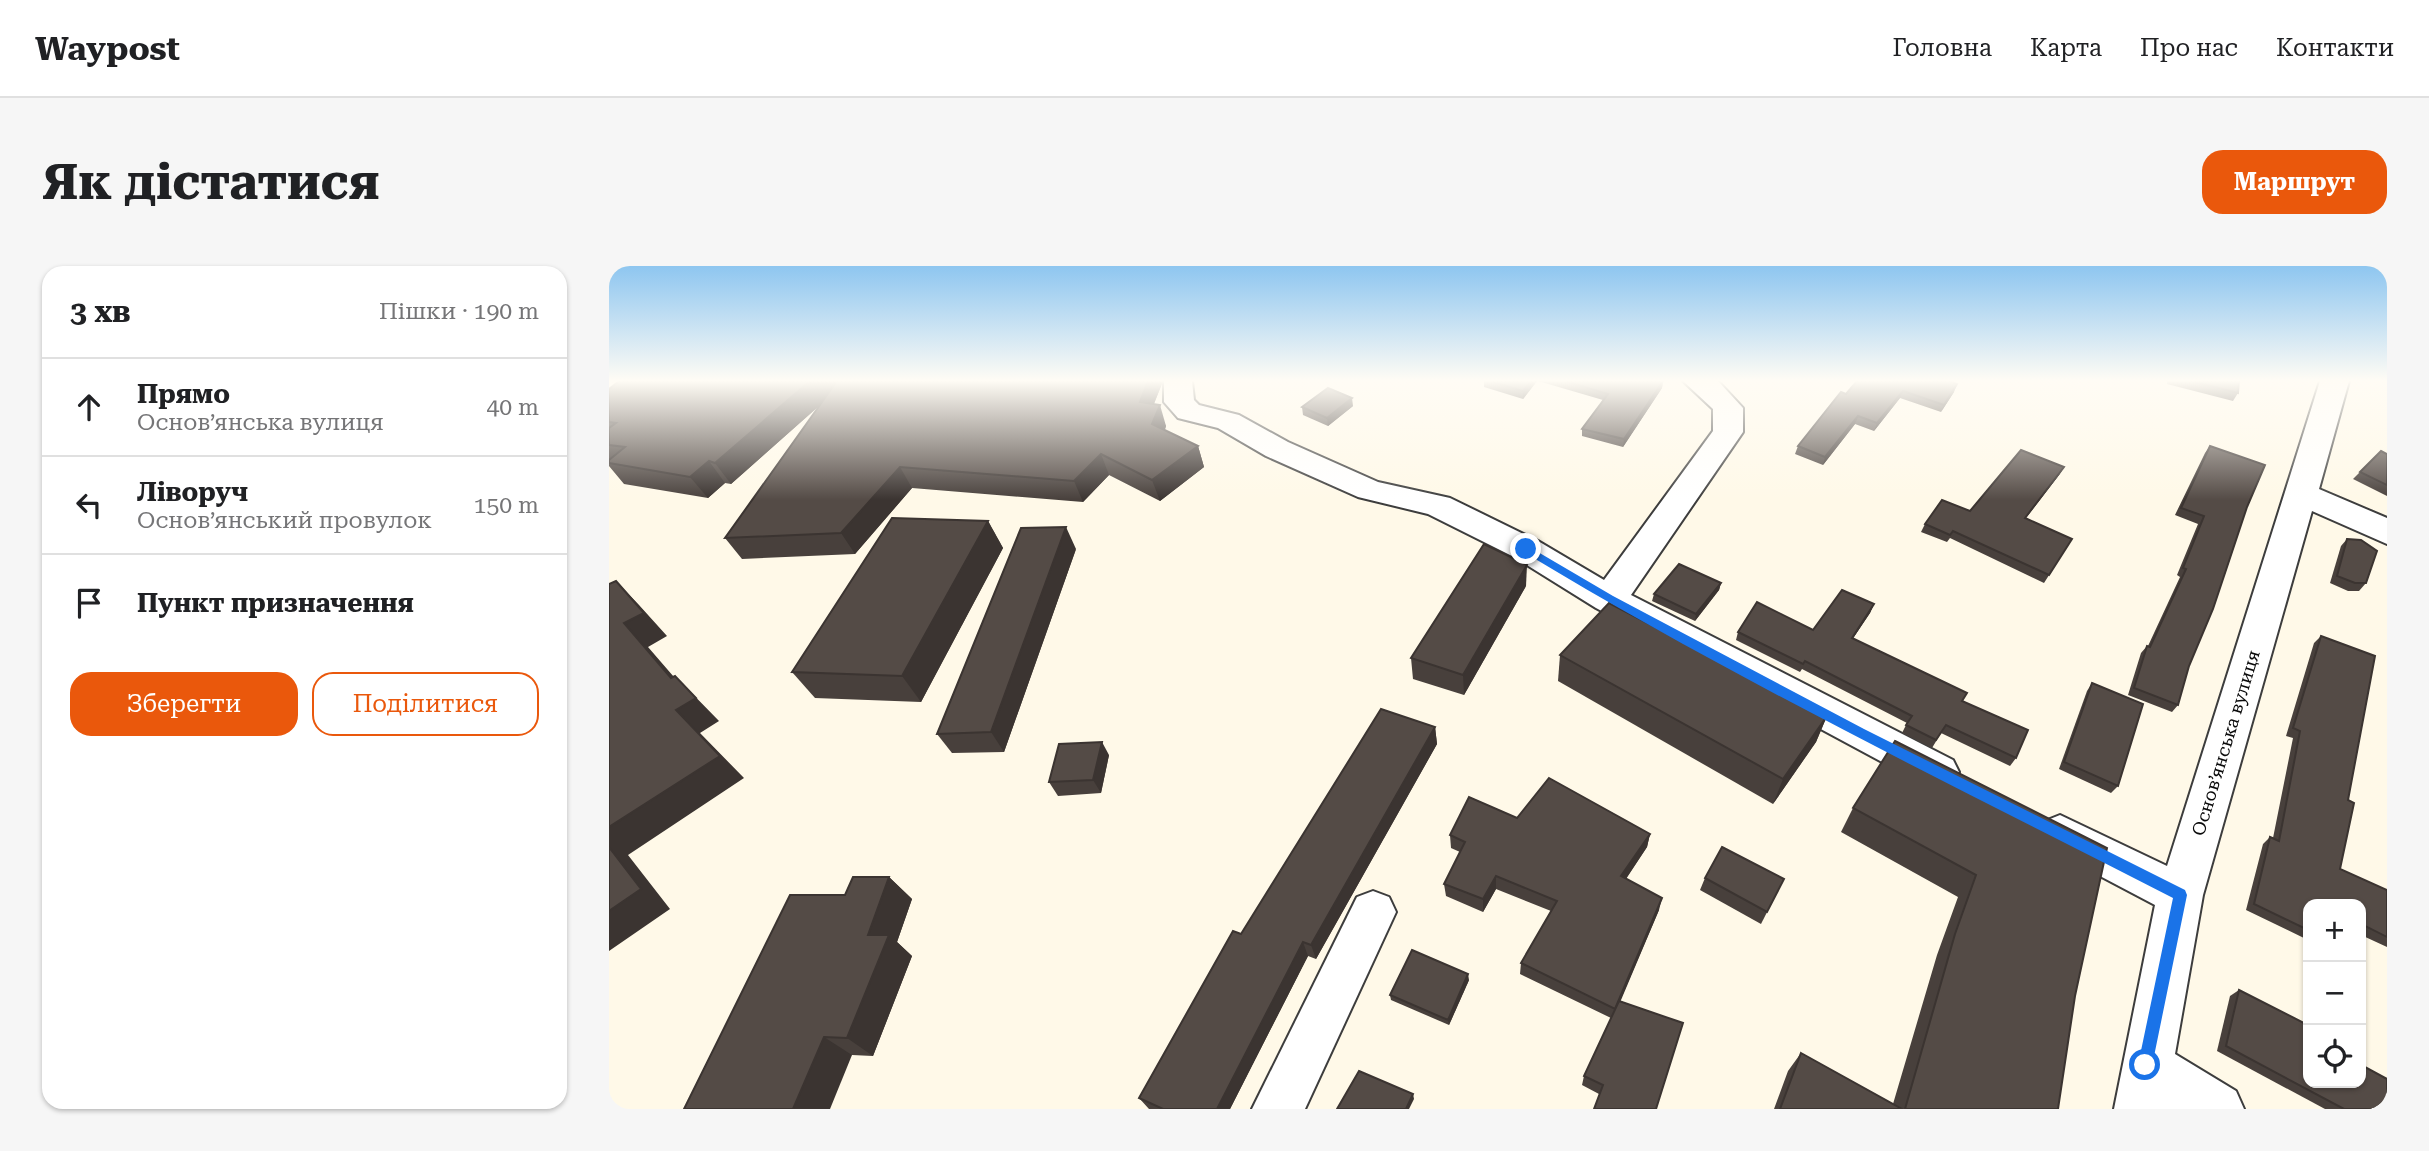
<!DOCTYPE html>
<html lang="uk">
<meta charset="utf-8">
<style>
:root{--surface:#fff;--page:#f6f6f6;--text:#202124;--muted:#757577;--line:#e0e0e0;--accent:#ea580c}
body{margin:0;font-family:"Roboto Serif",serif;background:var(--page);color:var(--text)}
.controls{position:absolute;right:21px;bottom:21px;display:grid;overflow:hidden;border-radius:14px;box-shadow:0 2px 5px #0004}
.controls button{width:63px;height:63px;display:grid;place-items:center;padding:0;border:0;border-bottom:2px solid var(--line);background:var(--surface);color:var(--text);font:35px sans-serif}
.stop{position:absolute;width:21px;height:21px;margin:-16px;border:5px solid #1a73e8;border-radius:50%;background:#fff}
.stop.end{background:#1a73e8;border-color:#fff;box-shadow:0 2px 7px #0008}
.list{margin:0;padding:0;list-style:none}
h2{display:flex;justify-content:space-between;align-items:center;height:91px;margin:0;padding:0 28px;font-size:30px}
h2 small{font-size:23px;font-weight:400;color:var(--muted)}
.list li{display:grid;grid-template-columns:46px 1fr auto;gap:21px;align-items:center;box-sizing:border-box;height:98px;padding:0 28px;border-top:2px solid var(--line)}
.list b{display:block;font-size:26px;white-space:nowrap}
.list p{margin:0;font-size:23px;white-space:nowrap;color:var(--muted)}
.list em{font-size:23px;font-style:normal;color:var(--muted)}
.actions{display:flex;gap:14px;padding:21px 28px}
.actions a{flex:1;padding:16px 0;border:2px solid var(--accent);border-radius:21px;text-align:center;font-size:24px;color:var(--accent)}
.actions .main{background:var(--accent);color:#fff}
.icon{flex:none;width:38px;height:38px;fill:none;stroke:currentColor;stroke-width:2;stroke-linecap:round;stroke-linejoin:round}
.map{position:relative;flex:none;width:1778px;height:843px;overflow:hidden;border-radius:21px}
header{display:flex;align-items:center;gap:42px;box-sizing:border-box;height:98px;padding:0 35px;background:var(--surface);border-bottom:2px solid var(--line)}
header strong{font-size:33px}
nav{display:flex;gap:38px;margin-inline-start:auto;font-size:24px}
.intro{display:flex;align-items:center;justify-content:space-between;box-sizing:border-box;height:168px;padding:0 42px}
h1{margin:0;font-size:49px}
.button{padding:18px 32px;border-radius:21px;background:var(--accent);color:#fff;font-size:24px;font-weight:700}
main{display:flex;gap:42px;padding:0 42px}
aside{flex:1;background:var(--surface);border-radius:21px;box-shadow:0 2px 5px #0004}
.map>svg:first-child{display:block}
</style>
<header>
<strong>Waypost</strong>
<nav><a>Головна</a><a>Карта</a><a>Про нас</a><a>Контакти</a></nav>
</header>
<div class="intro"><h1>Як дістатися</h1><a class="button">Маршрут</a></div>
<main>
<aside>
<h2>3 хв<small>Пішки · 190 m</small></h2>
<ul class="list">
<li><svg class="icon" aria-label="ahead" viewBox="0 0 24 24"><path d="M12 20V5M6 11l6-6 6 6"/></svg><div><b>Прямо</b><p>Основ’янська вулиця</p></div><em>40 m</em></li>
<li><svg class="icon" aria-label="left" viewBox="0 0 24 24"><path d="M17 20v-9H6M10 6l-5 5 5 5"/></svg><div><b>Ліворуч</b><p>Основ’янський провулок</p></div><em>150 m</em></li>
<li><svg class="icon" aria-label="arrive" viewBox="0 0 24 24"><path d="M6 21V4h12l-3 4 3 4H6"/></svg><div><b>Пункт призначення</b></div></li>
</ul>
<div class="actions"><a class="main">Зберегти</a><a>Поділитися</a></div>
</aside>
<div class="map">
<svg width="1778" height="843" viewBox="0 0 1778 843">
<rect width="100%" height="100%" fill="#fff9e8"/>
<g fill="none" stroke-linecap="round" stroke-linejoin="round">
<g stroke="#3d3d3d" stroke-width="4">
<g id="minor">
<path d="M555,115H583L585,134L590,139L630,149L679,176L769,216L841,232L929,275L995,314L1104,165V143L1074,115H1109L1134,142V166L1022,329L1344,494L1350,506L1344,518L1329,523L1314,518L987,342L905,291L819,248L749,231L657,190L609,162L569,152L555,136Z"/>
<path d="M1711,115H1740L1710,223L1778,252V278L1703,245L1594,629L1566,788L1627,825L1635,843H1505L1546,639L1436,581L1429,568L1436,555L1451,549L1558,600Z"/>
<path d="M764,625L780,631L787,646L696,843H643L748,631Z"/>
</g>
</g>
<use href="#minor" fill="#fff" fill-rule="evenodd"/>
</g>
<g fill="#48403c">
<path d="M10,115H554L545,138L557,160L556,164L589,180L595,201L551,235L500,209L474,236L303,222L246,288L133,293L116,272L210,140L122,218L116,217L99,232L15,218L0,200V123Z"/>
<path d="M875,115H928L914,133L875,121Z"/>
<path d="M929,115H1054L1053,122L1014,181L973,170V163L994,134Z"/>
<path d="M1248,115L1345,126L1332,146L1291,132L1265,165L1246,158L1214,199L1186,188L1189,180Z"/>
<path d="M1558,115H1630L1629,127L1624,135L1558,118Z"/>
<path d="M744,140L719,160L694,149L693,141Z"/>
<path d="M1601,180L1638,241L1580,400L1569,439L1563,446L1519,429L1532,387L1538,380H1539L1571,311L1568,309L1589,258L1566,249L1596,187Z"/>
<path d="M1778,188V230L1744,213L1751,206Z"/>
<path d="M1455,201L1450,209L1417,252L1463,273L1435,317L1341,272L1338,276L1312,266L1316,258L1361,245Z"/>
<path d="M379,255L394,282L312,436L206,432L183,406Z"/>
<path d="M1738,273L1757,317L1750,325H1739L1721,317L1732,280Z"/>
<path d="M467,283L395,486L343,487L328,468Z"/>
<path d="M1112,317L1110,324L1086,355L1043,335L1045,328Z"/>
<path d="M917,320L855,429L804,413L802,392Z"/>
<path d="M1265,338L1261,347L1244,372L1353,435L1407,492L1401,500L1332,467L1323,482L1293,467L1298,457L1193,403L1191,406L1127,374L1129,366L1204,364Z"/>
<path d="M1712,370L1739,534L1731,603L1778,624V681L1752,669V638H1699V674L1637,644L1654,578L1661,571L1664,572L1684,472L1677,470L1705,377Z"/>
<path d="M951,389L1218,450L1207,476L1164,538L949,415Z"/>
<path d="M1483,417L1509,520L1502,527L1450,503L1478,425Z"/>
<path d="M826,461L828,478L707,693L699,690L621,843H540L530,832L632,668Z"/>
<path d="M1286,475L1466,730L1449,843H1165L1179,805L1192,787L1284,838L1328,689L1349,631L1232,566L1244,542Z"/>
<path d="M500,489L492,527L449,530L440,516Z"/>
<path d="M908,552L1041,568L1038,581L1017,613L1050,644L1011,735L1074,757L990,828L973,819L975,810L1002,752L911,708L912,697L942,645L887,623L874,646L837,630L835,618L851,586L842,582L841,569Z"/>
<path d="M280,611L303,633L288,676L303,690L264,790L243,789L75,843L236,629Z"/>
<path d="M1096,612L1175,613L1152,658L1091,624Z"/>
<path d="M860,714L840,759L782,734L781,729Z"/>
<path d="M1630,724L1754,800L1778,843H1716L1608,785L1621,730Z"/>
</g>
<g fill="#3b3431">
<path d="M201,115H238L122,218L106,197Z"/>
<path d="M539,115H554L537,157L531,136Z"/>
<path d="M922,115H928L914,133V125Z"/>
<path d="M1054,115L1053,122L1014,181L1015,173Z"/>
<path d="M1348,118L1345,126L1332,146L1335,139Z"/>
<path d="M1294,125L1291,132L1265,165L1268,157Z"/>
<path d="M743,132L744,140L719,160L718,152Z"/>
<path d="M551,139L557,160L549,179L543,158Z"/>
<path d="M1249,150L1246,158L1214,199L1216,191Z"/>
<path d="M589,180L595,201L551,235L543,214Z"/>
<path d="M492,188L500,209L474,236L465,215Z"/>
<path d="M100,195L116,217L99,232L81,211Z"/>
<path d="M291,201L303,222L246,288L232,267Z"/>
<path d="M1455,201L1450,209L1411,259L1416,252Z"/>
<path d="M379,255L394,282L312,436L293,410Z"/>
<path d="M457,261L467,283L395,486L382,466Z"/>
<path d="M918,299L917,320L855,429L854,409Z"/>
<path d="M7,315L30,339L58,370L39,381L84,433L66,410L110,455L91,467L135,512L19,589L61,643L0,685V561L67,444L62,412L15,357Z"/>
<path d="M1112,317L1110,324L1086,355L1087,348Z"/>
<path d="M1265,338L1261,347L1239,380L1243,372Z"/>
<path d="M1218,450L1207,476L1164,538L1174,513Z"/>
<path d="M826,461L828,478L707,693L702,679Z"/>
<path d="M493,476L500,489L492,527L484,514Z"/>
<path d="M1041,568L1038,581L1010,623L1012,610Z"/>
<path d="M887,610V623L874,646V633Z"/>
<path d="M280,611L303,633L288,676L303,690L264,790L238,772L259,669Z"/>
<path d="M1053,632L1050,644L1004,753L1006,743Z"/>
<path d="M694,676L699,690L621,843H608Z"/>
<path d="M859,708L860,714L840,759L839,754Z"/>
<path d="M215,771L243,789L221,843H184Z"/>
<path d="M804,828L805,833L800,843H797Z"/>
</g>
<g fill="#544b46" stroke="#3b3431" stroke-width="2">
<path d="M10,115H201L106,197L100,195L81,211L0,197V194L16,181L0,179V162L7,157L0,156V123Z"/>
<path d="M228,115H539L531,136L551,139L543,158L589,180L543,214L492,188L465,215L291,201L232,267L116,272Z"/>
<path d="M881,115H922L914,125Z"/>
<path d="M956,115H1054L1015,173L973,163L999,128Z"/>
<path d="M1248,115H1340L1348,118L1335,139L1294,125L1268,157L1249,150L1216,191L1189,180L1232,126L1237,128Z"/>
<path d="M1582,115H1630L1629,127Z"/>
<path d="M719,122L743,132L718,152L693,141Z"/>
<path d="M1601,180L1656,199L1638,241L1604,343L1580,400L1569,439L1525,422L1538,380L1541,381L1577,303L1574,302L1595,250L1572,242Z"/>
<path d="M1412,184L1455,201L1416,252L1463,273L1440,309L1344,265L1341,269L1316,258L1333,234L1361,245Z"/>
<path d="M1772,185L1778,188V219L1751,206Z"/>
<path d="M283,252L379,255L293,410L183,406Z"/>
<path d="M457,261L382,466L328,468L412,262Z"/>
<path d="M1738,273L1752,274L1768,285L1757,317H1746L1728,310Z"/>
<path d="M875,278L918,299L854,409L802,392Z"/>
<path d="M1070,298L1112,317L1087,348L1045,328Z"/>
<path d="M7,315L35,347L15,357L62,412L66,410L87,432L67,444L111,490L0,561V318Z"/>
<path d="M1233,324L1265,338L1243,372L1358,427L1353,435L1419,464L1407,492L1337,459L1327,474L1297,459L1303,450L1196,395L1194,398L1129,366L1148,336L1204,364Z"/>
<path d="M1000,337L1218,450L1174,513L951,389Z"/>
<path d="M1712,370L1766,390L1739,534L1745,537L1731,603L1778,624V671L1752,658V638H1699V664L1645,638L1661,571L1670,575L1691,465L1684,462Z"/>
<path d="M1483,417L1534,438L1509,520L1455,496Z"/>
<path d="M772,443L826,461L702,679L694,676L608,843H554L530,832L624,665L632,668Z"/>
<path d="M1286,475L1498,582L1466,730L1449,843H1296L1346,668L1367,609L1244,542Z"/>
<path d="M493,476L484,514L440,516L450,478Z"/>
<path d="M940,512L1041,568L1012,610L1053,632L1006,743L912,697L948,635L887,610L874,633L835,618L856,576L841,569L860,531L908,552Z"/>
<path d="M0,581L32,623L0,645Z"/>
<path d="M1113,581L1175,613L1158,646L1096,612Z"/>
<path d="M244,611H280L259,669H280L238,772L215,771L184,843H75L181,629H236Z"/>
<path d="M803,684L859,708L839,754L781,729Z"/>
<path d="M1630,724L1699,759V817H1752V786L1755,788L1754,800L1778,813V843H1735L1617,780Z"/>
<path d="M1010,735L1074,757L1047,843H985L994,819L975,810Z"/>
<path d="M1192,787L1293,843H1171Z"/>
<path d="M750,805L804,828L797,843H728Z"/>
</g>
<linearGradient id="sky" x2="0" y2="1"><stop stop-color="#8ec6f0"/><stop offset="0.49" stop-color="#fffcf5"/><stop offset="1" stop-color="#fffcf5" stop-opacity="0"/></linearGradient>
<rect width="1778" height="234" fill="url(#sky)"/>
<path fill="#1a73e8" d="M917,279L1004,330L1255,463L1576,624L1578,629L1542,805L1536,807L1529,799L1564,632C1345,520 1123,412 913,285L912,283Z"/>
<g text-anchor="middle" stroke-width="7" stroke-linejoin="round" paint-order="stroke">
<g font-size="18" fill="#0a0a0a" stroke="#fff">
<text transform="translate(1617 477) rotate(-73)" y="6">Основ’янська вулиця</text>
</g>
</g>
</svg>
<div class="controls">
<button>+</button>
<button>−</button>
<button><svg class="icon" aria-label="locate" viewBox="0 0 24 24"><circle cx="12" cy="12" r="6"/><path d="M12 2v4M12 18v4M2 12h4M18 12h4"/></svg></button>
</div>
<div class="stop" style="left:1536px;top:799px"></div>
<div class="stop end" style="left:917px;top:283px"></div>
</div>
</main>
